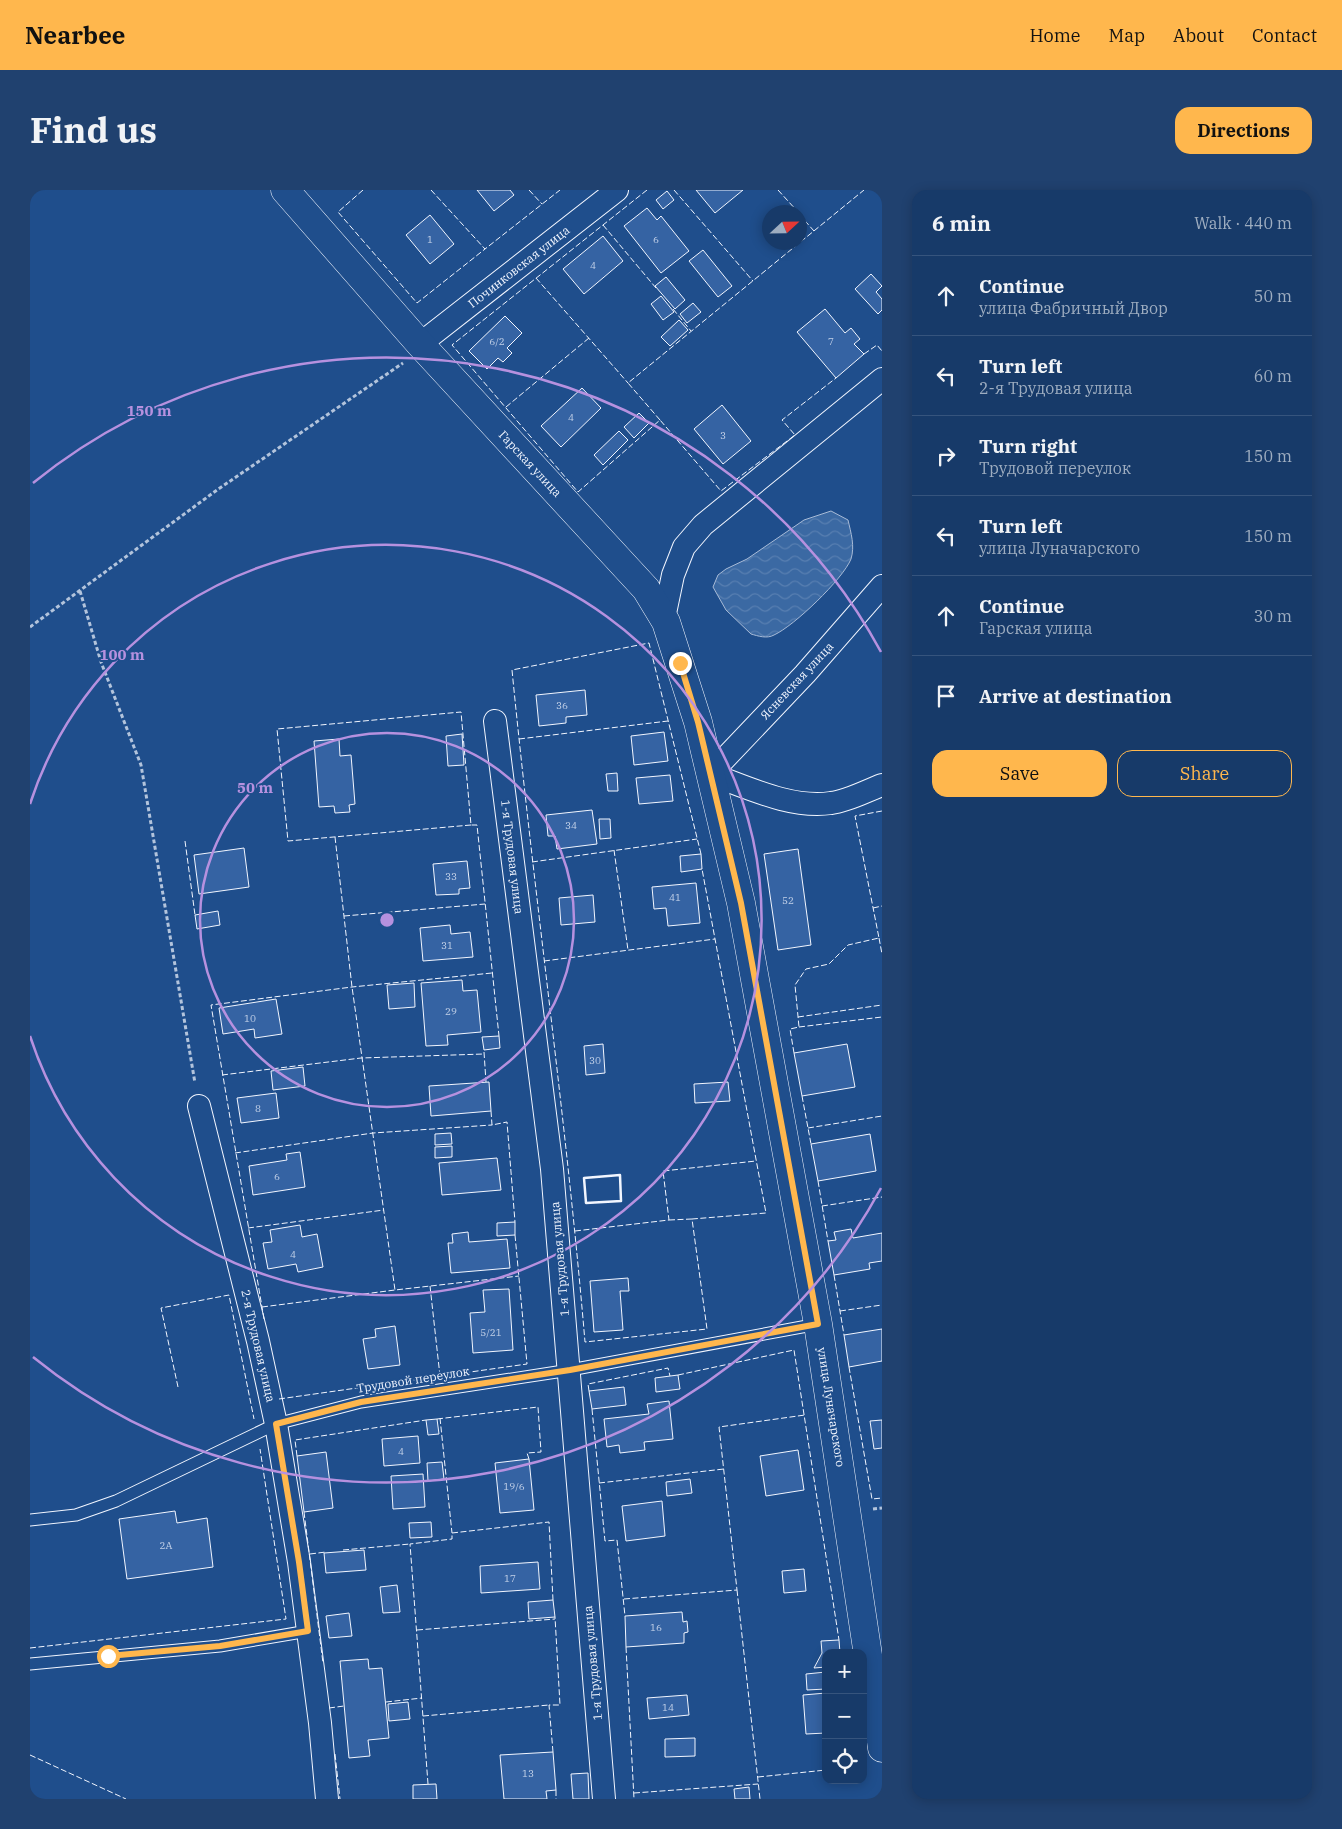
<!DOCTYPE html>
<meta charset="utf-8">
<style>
:root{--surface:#173a69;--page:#20416f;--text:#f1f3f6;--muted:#9eadc0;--line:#36547d;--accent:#ffb74d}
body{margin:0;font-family:"IBM Plex Serif",serif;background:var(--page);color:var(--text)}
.controls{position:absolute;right:15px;bottom:15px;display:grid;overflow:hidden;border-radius:10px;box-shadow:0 2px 12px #0003}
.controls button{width:45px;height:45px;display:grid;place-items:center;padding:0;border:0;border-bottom:1px solid var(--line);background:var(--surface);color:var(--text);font:25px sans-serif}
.compass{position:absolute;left:732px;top:15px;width:45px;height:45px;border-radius:50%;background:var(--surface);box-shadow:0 2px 12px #0003;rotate:68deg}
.stop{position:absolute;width:15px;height:15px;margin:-11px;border:4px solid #ffb74d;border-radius:50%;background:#fff}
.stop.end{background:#ffb74d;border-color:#fff;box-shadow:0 1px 5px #0008}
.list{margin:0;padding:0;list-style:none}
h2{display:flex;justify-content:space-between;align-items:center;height:65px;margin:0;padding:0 20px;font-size:21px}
h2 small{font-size:16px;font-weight:400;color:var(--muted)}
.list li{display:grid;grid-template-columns:32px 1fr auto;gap:15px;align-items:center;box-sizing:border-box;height:80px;padding:0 20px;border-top:1px solid var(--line)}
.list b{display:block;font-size:19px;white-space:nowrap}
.list p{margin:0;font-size:16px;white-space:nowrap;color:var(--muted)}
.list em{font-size:16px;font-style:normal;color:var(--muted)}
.actions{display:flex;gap:10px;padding:15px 20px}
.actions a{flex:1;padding:11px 0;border:1px solid var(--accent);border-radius:15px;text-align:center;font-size:18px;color:var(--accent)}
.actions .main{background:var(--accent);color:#111}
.icon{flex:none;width:28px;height:28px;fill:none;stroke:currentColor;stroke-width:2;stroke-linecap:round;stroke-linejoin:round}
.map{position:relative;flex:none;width:852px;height:1609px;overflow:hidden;border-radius:15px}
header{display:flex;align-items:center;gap:30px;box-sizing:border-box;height:70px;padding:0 25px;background:var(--accent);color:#111}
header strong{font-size:24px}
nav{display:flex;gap:28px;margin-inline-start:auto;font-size:18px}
.intro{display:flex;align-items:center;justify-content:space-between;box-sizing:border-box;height:120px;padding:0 30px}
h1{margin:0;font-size:35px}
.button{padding:12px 22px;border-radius:15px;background:var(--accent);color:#111;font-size:18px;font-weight:700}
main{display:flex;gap:30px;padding:0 30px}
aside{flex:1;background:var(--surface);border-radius:15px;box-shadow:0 2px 12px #0003}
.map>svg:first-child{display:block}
</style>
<header>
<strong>Nearbee</strong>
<nav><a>Home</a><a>Map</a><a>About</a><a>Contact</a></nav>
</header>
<div class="intro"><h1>Find us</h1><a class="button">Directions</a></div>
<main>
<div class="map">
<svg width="852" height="1609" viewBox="0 0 852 1609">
<defs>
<pattern id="water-waves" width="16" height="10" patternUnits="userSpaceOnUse" patternTransform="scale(1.25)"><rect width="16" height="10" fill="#3b69a3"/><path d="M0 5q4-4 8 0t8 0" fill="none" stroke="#587fb1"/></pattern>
</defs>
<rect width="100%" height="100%" fill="#1f4e8c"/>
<path fill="url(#water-waves)" stroke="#a8bbd7" d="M801,321L818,330C821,343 825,356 821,369C813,389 764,436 744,445C737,449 728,446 721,444L696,420L683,397L688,385L696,379L717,369L774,330Z"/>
<g fill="#3563a3" stroke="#f2f6ff">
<path d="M447,0H480L484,5L464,21Z"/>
<path d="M666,0H713L685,23Z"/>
<path d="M637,1L644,10L633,19L626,10Z"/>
<path d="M617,18L627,30L631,26L659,61L631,83L594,36Z"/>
<path d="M400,25L424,54L400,74L376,45Z"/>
<path d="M573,46L593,71L554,104L533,79Z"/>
<path d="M673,60L702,96L688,107L659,71Z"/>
<path d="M841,84L852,96L846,102L852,109V120L848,124L825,99Z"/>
<path d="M636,87L655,110L645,119L625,96Z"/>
<path d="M631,106L644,122L633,130L621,114Z"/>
<path d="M663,113L671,122L657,133L650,124Z"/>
<path d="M795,119L815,143L821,138L830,149L824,154L834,164L806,188L767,142Z"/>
<path d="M475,126L492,143L477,158L482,163L473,172L468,168L457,179L439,161Z"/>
<path d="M649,130L658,140L640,156L631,147Z"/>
<path d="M552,198L571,218L531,257L511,236Z"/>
<path d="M692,215L721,251L693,274L664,239Z"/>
<path d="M609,223L619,233L604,248L594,237Z"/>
<path d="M589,241L598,250L573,275L564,265Z"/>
<path d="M555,500L557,525L536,527V533L509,536L506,505Z"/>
<path d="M634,542L638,571L604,575L601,546Z"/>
<path d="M432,544L434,575L418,576L416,546Z"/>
<path d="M309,549L310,566L321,565L325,614L319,615L320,622L305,623L304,616L289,617L284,551Z"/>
<path d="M587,583L588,601H578L576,584Z"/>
<path d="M640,585L643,611L609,614L606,588Z"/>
<path d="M562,620L567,654L527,659L525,646H518L516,625Z"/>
<path d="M569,629H580L581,648L570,649Z"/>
<path d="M214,658L219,697L169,704L164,665Z"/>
<path d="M768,659L781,755L748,760L734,664Z"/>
<path d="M671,664L672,679L651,682L650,666Z"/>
<path d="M437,671L440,698L429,699V704L406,705L403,674Z"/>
<path d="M666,693L670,733L638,736L636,718L624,719L622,697Z"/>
<path d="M563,705L565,732L531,735L529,708Z"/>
<path d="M188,721L190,735L167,739L165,725Z"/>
<path d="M420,735L421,744L440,742L443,767L393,771L390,738Z"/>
<path d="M432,790L433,801L447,800L451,842L417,845L418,855L396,856L391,793Z"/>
<path d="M384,793L385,817L359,819L357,795Z"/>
<path d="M246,809L252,844L225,848L224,839L193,844L189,818Z"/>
<path d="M469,846L470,858L454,860L452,847Z"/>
<path d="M573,854L575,883L556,885L554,856Z"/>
<path d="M817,854L825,897L772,906L764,863Z"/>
<path d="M273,877L275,896L243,900L241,881Z"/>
<path d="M459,892L461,921L401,926L399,896Z"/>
<path d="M698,892L700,911L665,913L664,894Z"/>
<path d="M246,903L249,928L211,933L207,908Z"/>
<path d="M421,943L422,954L405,955V944Z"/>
<path d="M840,944L846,981L788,991L781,954Z"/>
<path d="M422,956V967L405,968V957Z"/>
<path d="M270,962L275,997L223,1005L219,976L257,970L256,964Z"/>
<path d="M467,968L471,1000L412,1005L409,973Z"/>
<path d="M485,1032V1045L467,1046V1033Z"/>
<path d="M270,1035L272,1047L287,1044L293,1077L268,1082L266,1074L238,1079L233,1053L242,1052L240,1040Z"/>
<path d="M821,1039L823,1048L852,1043V1071L839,1073L840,1079L804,1085L798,1051L806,1050L804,1042Z"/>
<path d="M438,1042L439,1052L477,1049L480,1078L421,1083L418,1053H423L422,1044Z"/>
<path d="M598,1088L599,1101H590L593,1140L564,1142L560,1091Z"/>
<path d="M479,1099L483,1160L443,1163L440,1123L455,1122L453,1100Z"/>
<path d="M365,1136L370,1175L338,1179L333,1149L346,1147L345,1139Z"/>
<path d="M852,1139V1171L819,1177L814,1145Z"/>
<path d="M648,1185L650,1199L626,1202L625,1188Z"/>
<path d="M594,1197L596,1215L562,1219L559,1201Z"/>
<path d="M639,1211L643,1249L614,1252L615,1260L590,1263L589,1255L577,1257L574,1229L619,1224L617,1214Z"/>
<path d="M407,1229L409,1244L398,1245L396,1230Z"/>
<path d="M852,1230V1258L844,1259L840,1231Z"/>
<path d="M388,1246L390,1273L354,1276L352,1249Z"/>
<path d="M768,1260L774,1300L736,1306L730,1266Z"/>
<path d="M296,1262L303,1318L274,1322L267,1266Z"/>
<path d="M499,1269L504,1320L470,1323L465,1273Z"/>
<path d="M412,1272L414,1289L398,1291L397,1273Z"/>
<path d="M393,1284L395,1317L363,1319L361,1286Z"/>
<path d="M660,1289L662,1303L637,1306L636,1292Z"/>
<path d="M632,1311L635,1346L596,1351L592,1316Z"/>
<path d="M145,1321L147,1333L177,1328L183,1377L97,1389L89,1329Z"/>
<path d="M401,1332L402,1347L380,1348L379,1333Z"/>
<path d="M334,1360L336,1380L296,1383L294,1363Z"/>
<path d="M508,1372L510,1399L451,1403L450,1376Z"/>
<path d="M774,1379L776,1401L754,1403L752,1381Z"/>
<path d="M367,1395L370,1422L353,1423L350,1397Z"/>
<path d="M523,1410L525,1427L499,1429L498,1412Z"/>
<path d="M652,1422L653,1432L657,1431L658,1442L654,1443V1453L596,1457L595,1426Z"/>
<path d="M319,1423L322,1446L299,1448L296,1426Z"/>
<path d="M809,1450L810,1463H796V1477L784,1478L792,1463L791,1451Z"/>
<path d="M338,1469L339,1479L352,1478L359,1548L338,1550L340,1566L319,1568L310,1471Z"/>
<path d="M796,1482V1499L777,1500L776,1484Z"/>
<path d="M796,1503V1543L776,1544L773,1505Z"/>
<path d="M657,1505L659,1525L619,1529L617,1508Z"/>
<path d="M378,1512L380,1529L359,1531L358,1514Z"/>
<path d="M665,1548V1566L635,1567V1549Z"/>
<path d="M523,1562L526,1600L516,1601L517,1609H474L470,1565Z"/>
<path d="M558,1583L559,1609H543L541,1584Z"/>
<path d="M406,1594L407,1609H383V1595Z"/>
<path d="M719,1597L720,1609H705L704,1599Z"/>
</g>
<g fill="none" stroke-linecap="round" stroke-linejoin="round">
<g stroke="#f2f6ff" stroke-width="13">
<g id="lane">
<path d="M0,1330L46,1325L86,1311L246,1234L331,1212L540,1180L788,1134"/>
<path d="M0,1474L190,1456L278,1441"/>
</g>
</g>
<g stroke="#f2f6ff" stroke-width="24">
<g id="street">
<path d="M390,154L587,0"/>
<path d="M852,396L775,484L680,584C717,597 761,619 801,613C818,611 836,601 852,595"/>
<path d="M634,428L643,385L654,357L673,335L852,189"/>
<path d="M465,531L522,979L574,1609"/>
<path d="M169,916L228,1151L246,1234L269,1372L290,1533L297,1609"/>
</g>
</g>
<g stroke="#f2f6ff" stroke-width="29">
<path id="secondary" d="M255,0L390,154L616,399L636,432L668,532L711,713L788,1134L852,1558"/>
</g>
<g stroke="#b3c4dc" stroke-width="3" stroke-dasharray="4 2.5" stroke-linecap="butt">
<path d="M50,401L71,472L111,575L165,893"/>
<path d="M0,437L187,300L373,173"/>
<path d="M843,1319L852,1318"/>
</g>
<use href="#lane" stroke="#1f4e8c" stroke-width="11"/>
<use href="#street" stroke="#1f4e8c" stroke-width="22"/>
<use href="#secondary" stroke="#1f4e8c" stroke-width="28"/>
<g stroke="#f2f6ff" stroke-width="1" stroke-dasharray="6 2.5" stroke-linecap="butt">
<path d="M333,0L308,22L387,113L455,59"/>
<path d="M401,0L455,59L530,0"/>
<path d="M499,0L512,14"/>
<path d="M617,0L422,155L548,302L630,230L691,301L765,245L752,230L806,188"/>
<path d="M644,0L723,91"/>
<path d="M748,0L768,22"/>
<path d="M769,24L784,41"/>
<path d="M573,35L626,98"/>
<path d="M506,88L598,193"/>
<path d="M643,119L661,141"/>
<path d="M834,164L847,155L852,161"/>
<path d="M476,217L559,148"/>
<path d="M630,230L598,193L834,0"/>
<path d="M489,549L638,531"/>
<path d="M441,635L258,651L247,539L431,522L441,635H447L469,846"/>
<path d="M305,647L322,797L365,1100L489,1086"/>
<path d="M155,651L165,725"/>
<path d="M584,660L598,760"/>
<path d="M671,664L619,453L482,480C504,704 536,927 555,1152L677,1139L662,1029L736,1023L672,679"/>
<path d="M502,672L667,649"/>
<path d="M843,718L852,716"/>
<path d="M314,726L455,714"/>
<path d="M849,748L852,764"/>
<path d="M514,771L685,749"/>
<path d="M768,827L852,815"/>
<path d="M769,837L852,827"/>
<path d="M454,862L456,892"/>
<path d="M764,863L760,839L769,837L765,795L776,779L799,774L818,755L849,748L825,626L852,621"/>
<path d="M192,885L331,868L454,864"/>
<path d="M772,906L781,954"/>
<path d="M461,921L462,935L477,932L485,1032"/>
<path d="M778,938L852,926"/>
<path d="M205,963L343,943L462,935"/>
<path d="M788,991L798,1051"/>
<path d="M792,1016L852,1007"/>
<path d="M639,1030L662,1029"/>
<path d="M218,1038L354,1020"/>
<path d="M545,1041L639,1030L633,981L726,971"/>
<path d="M804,1085L814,1145"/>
<path d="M400,1096L410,1186"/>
<path d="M232,1117L365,1100"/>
<path d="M810,1121L852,1115"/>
<path d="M234,1129L181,815L322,797L462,783"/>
<path d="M819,1177L842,1309L852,1308"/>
<path d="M648,1185L764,1160L809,1450"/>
<path d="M148,1197L131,1118L199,1105L224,1229"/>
<path d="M559,1201L558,1194L638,1178L640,1186"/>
<path d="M249,1209L497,1174L485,1045"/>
<path d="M562,1219L575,1351L587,1350L595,1426"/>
<path d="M410,1228L422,1343"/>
<path d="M407,1229L508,1217L511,1262L497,1263L499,1269"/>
<path d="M267,1266L265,1250L396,1230"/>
<path d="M569,1293L694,1279"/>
<path d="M274,1322L293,1473"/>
<path d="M313,1360L380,1354"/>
<path d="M280,1364L296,1362"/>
<path d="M707,1400L730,1609"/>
<path d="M594,1409L707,1400L689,1237L775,1225"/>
<path d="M387,1440L525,1429"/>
<path d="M596,1457L604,1609"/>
<path d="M0,1458L256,1429L230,1259"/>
<path d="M356,1512L392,1508"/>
<path d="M299,1518L314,1516"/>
<path d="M393,1526L519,1515"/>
<path d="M523,1562L519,1515H530L525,1427"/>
<path d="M305,1564L310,1609"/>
<path d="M0,1565L96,1609"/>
<path d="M728,1587L796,1580"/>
<path d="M398,1594L380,1354L422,1349V1343L519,1332L523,1410"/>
<path d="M526,1600V1609"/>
<path d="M604,1603L728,1594"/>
</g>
<path stroke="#f2f6ff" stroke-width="2.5" d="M590,985L591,1011L556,1013L554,988Z"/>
</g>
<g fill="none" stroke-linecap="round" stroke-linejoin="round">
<path stroke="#ffb74d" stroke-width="6" d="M78,1466L190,1456L278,1441L269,1372L246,1234L331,1212L540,1180L788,1134L711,713L668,532L650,473"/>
</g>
<g fill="none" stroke="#b691df" stroke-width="2.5">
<circle cx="357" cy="730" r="187"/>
<path d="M0 614A375 375 0 1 1 0 846"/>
<path d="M851 998A562 562 0 0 1 3 1167M3 293A562 562 0 0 1 851 462"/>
</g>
<g text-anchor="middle" stroke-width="4" stroke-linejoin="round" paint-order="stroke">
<g font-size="10" fill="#c3d1e8">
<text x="400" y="53">1</text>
<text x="626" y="53">6</text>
<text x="563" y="79">4</text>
<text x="467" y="155">6/2</text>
<text x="801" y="155">7</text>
<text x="541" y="231">4</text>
<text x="693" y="249">3</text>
<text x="532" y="519">36</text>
<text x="541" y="639">34</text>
<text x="421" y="690">33</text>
<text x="645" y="711">41</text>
<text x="758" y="714">52</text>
<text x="417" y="759">31</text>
<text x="421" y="825">29</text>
<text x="220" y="832">10</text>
<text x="565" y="874">30</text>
<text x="228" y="922">8</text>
<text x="247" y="990">6</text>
<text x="263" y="1068">4</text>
<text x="461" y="1146">5/21</text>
<text x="371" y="1265">4</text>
<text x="484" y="1300">19/6</text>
<text x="136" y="1359">2А</text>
<text x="480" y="1392">17</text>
<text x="626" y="1441">16</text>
<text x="638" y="1521">14</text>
<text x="498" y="1587">13</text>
</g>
<g font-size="12" fill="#f2f6ff" stroke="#1f4e8c">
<text transform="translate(489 77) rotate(-38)" y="4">Починковская улица</text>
<text transform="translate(500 274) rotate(47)" y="4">Гарская улица</text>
<text transform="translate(767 491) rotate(-47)" y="4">Ясневская улица</text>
<text transform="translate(482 667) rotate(83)" y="4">1-я Трудовая улица</text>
<text transform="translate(530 1069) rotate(-95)" y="4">1-я Трудовая улица</text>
<text transform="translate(228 1156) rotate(77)" y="4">2-я Трудовая улица</text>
<text transform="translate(383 1190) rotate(-9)" y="4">Трудовой переулок</text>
<text transform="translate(801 1217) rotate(81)" y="4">улица Луначарского</text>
<text transform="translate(563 1473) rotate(-95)" y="4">1-я Трудовая улица</text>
</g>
</g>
<circle cx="357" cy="730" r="8" fill="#b691df" stroke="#1f4e8c" stroke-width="2.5"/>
<g font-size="15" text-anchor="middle" font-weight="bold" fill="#b691df" stroke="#1f4e8c" stroke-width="4" stroke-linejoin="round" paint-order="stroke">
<text x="119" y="226">150 m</text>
<text x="92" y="470">100 m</text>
<text x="225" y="603">50 m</text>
</g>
</svg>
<div class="controls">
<button>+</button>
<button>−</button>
<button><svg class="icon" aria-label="locate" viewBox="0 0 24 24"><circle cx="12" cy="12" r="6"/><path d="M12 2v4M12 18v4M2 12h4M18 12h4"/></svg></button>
</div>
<svg class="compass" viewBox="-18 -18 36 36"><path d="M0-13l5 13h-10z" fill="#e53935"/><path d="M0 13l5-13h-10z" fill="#9eadc0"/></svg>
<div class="stop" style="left:78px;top:1466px"></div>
<div class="stop end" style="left:650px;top:473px"></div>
</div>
<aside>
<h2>6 min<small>Walk · 440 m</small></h2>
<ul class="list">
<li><svg class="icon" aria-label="ahead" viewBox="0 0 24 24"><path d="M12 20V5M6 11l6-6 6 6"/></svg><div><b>Continue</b><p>улица Фабричный Двор</p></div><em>50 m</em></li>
<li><svg class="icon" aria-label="left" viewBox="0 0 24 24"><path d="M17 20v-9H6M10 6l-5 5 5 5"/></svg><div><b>Turn left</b><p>2-я Трудовая улица</p></div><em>60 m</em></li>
<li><svg class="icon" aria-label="right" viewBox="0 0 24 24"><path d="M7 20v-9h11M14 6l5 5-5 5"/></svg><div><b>Turn right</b><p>Трудовой переулок</p></div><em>150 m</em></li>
<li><svg class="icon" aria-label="left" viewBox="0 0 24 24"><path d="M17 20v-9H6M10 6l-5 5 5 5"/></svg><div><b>Turn left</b><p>улица Луначарского</p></div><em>150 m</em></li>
<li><svg class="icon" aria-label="ahead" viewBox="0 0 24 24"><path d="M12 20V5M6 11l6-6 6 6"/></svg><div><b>Continue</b><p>Гарская улица</p></div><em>30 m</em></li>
<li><svg class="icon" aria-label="arrive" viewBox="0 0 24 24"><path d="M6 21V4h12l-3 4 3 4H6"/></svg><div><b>Arrive at destination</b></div></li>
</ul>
<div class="actions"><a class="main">Save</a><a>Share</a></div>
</aside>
</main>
